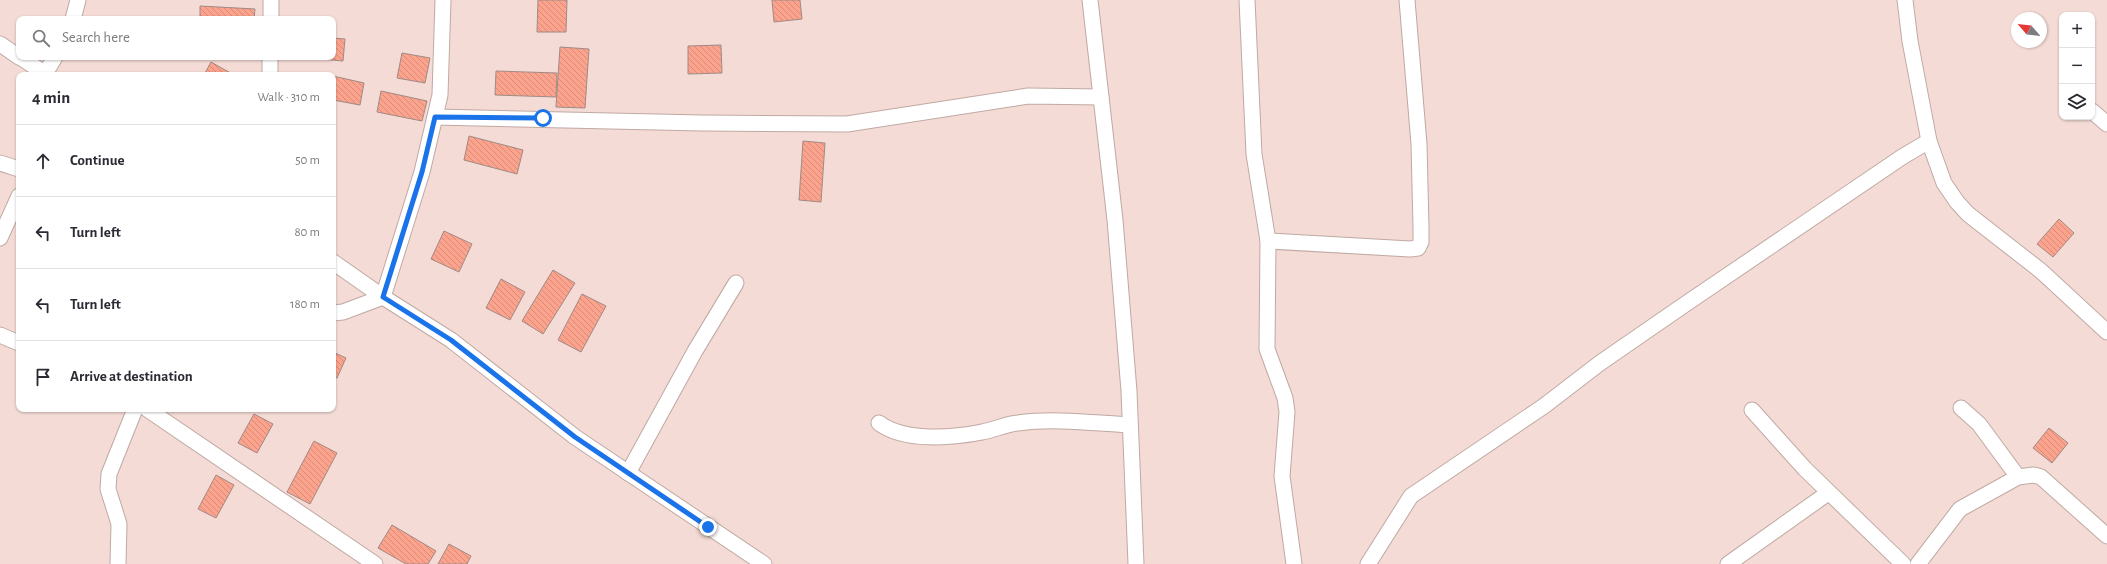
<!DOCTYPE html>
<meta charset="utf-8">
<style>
:root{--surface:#fff;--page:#f7f7f7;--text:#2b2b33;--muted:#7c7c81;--line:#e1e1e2}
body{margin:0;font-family:"Alegreya Sans",sans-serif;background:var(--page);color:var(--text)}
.controls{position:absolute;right:12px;top:12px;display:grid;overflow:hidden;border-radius:8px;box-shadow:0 1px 3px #0004}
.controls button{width:36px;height:36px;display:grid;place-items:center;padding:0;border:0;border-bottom:1px solid var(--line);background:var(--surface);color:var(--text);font:20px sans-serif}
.compass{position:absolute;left:2011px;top:12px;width:36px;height:36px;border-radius:50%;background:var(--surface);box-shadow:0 1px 3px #0004;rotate:298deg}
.stop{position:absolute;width:12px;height:12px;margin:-9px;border:3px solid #1a73e8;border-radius:50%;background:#fff}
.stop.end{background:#1a73e8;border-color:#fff;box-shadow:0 1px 4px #0008}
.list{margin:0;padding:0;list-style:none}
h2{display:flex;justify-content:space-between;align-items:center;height:52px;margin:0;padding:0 16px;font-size:17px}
h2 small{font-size:13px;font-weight:400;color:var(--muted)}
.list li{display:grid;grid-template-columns:26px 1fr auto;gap:12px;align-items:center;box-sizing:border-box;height:72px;padding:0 16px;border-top:1px solid var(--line)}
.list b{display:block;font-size:15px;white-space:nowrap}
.list em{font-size:13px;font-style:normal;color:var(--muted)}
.icon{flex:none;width:22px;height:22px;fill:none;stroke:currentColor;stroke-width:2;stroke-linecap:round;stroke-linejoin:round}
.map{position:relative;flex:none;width:2107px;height:564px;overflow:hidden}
.search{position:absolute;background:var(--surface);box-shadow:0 1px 3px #0004;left:16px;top:16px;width:320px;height:44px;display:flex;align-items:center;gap:10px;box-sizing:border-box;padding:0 14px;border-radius:8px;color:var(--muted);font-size:15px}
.panel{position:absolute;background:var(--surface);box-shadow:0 1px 3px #0004;left:16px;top:72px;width:320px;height:340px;border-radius:8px}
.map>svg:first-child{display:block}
</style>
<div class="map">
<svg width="2107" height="564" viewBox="0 0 2107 564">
<defs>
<pattern id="building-back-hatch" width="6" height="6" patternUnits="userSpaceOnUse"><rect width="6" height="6" fill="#fca38d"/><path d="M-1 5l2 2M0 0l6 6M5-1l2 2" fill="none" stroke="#d78b78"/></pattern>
</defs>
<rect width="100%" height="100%" fill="#f4dbd5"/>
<g fill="url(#building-back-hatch)" stroke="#a08a84">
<path d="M538,0H567L566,32H537Z"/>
<path d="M772,0H800L802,19L774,22Z"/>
<path d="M200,6L255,9L254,19H200Z"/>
<path d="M333,38L345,39L343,61L311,58L333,57Z"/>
<path d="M721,45L722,73L688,74V46Z"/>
<path d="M560,47L589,49L585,108L556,107Z"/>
<path d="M402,53L430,58L425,83L397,78Z"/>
<path d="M211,62L234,75H204Z"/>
<path d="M496,71L557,73L556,97L495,95Z"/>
<path d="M333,76L364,83L360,105L333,100Z"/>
<path d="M381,91L427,101L422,121L377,112Z"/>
<path d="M469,136L523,150L517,174L464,160Z"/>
<path d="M803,141L825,143L821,202L799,200Z"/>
<path d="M2059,219L2074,233L2053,257L2037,244Z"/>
<path d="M444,231L472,244L459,272L431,259Z"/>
<path d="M553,270L575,283L543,334L522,321Z"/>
<path d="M501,279L525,292L510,320L486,308Z"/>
<path d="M582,294L606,306L581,352L558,340Z"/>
<path d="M333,352L346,358L337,378L333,376Z"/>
<path d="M254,414L273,424L257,453L238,443Z"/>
<path d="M2049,428L2068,443L2052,463L2033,448Z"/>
<path d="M314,441L337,453L310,504L287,492Z"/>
<path d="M216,475L234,485L216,518L198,509Z"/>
<path d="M392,525L436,551L428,564H406L378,548Z"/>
<path d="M449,544L471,556L467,564H438Z"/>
</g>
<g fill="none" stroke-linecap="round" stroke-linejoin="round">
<g stroke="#c0a9a3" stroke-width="17">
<g id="minor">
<path d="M1090,0L1115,220L1129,391L1136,564"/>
<path d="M1247,0L1254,154L1268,241L1267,349L1285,398L1287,412L1282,476L1294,564"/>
<path d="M1905,0L1910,41L1929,141L1944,183L1957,202L1968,214L2041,271L2107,332"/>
<path d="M73,19L78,0"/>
<path d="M271,19V0"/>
<path d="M0,44L19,57"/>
<path d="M20,57L47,75"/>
<path d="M45,74L55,57"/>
<path d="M270,75V57"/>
<path d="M2092,111L2107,124"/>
<path d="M435,117L702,123L847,124L1028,96L1101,97"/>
<path d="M0,163L19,169"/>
<path d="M0,238L19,196"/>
<path d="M1268,241L1410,249L1418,248L1421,242V228L1419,144L1407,0"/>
<path d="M333,262L383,297L451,340L575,437L764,564"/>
<path d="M333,313L343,312L383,297L422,172L440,95L443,0"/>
<path d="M0,335L19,343"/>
<path d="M1961,408L1979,424L2018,477"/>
<path d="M147,409L375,564"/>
<path d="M1752,410L1805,469L1903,564"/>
<path d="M879,423C904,442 953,438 982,432C994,430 1006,424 1018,423C1055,418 1093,423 1130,425"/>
<path d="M628,473L695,351L736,283"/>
<path d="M118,564L119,524L108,489L109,474L135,409"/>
<path d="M1368,564L1411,496L1544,406L1600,363L1684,305L1902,157L1929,141"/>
<path d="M1728,564L1828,493"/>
<path d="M1918,564L1960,509L2018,477L2034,475L2041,477L2107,536"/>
</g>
</g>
<use href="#minor" stroke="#fff" stroke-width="15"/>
</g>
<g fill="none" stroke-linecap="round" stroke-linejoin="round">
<path stroke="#1a73e8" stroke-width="5" d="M543,118L435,117L422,172L383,297L451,340L575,437L708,527"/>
</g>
</svg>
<div class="controls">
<button>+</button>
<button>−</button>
<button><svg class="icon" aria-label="layers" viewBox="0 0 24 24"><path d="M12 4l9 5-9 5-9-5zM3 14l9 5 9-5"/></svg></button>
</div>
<svg class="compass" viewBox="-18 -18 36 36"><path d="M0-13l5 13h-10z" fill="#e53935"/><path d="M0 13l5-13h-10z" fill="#7c7c81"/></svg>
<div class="stop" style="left:543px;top:118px"></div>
<div class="stop end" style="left:708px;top:527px"></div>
<div class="search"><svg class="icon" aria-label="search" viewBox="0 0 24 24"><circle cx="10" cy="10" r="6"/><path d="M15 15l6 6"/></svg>Search here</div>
<section class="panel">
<h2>4 min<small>Walk · 310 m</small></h2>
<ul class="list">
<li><svg class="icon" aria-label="ahead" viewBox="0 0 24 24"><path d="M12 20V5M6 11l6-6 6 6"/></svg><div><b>Continue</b></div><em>50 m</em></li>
<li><svg class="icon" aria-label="left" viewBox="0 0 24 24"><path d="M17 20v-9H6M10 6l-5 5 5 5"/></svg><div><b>Turn left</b></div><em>80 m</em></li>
<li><svg class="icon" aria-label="left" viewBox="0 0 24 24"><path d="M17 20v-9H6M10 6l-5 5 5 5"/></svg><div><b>Turn left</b></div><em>180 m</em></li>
<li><svg class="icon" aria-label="arrive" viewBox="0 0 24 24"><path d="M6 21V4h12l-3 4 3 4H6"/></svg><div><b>Arrive at destination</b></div></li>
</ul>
</section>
</div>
